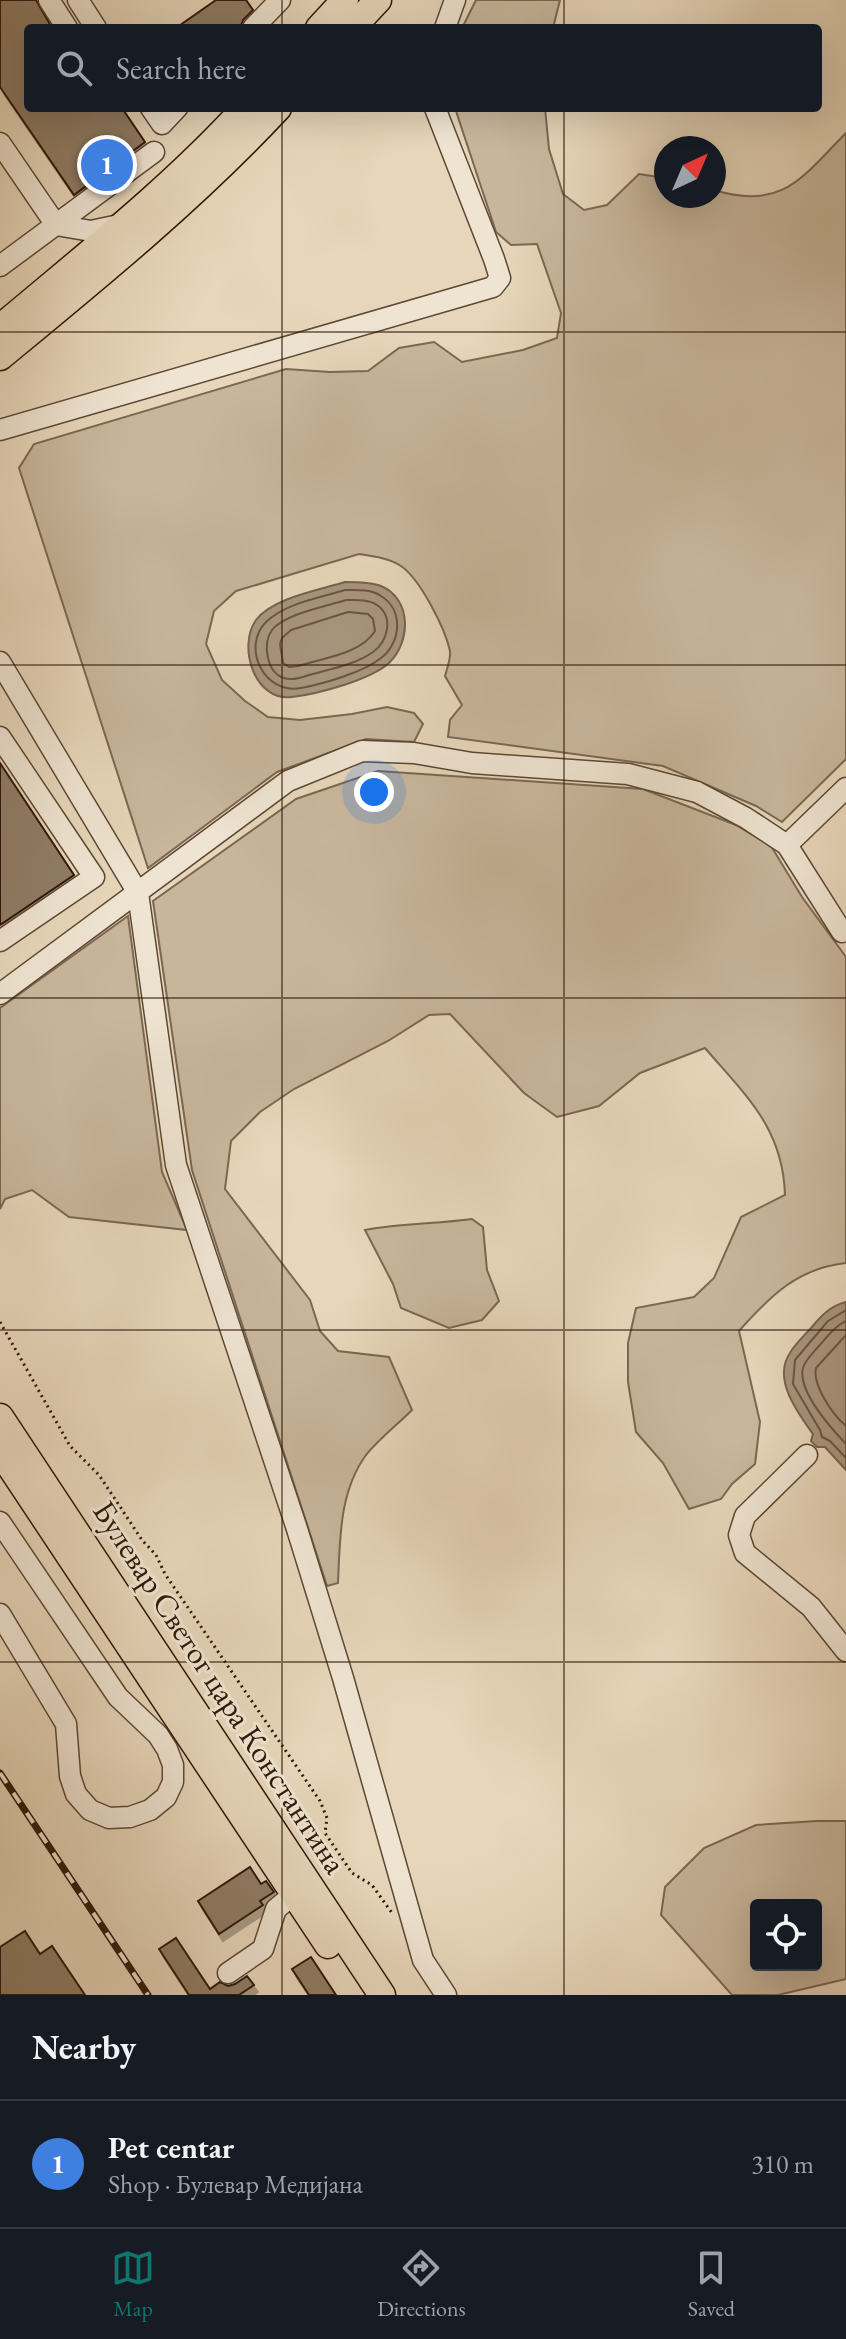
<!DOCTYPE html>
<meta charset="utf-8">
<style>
:root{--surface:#171b24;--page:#20242c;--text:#f1f3f6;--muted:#9ea1a6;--line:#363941;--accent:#0f766e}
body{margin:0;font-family:"EB Garamond",serif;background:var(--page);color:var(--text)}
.controls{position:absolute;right:24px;bottom:24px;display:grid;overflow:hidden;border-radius:8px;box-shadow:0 8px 32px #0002}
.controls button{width:72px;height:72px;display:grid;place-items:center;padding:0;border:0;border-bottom:2px solid var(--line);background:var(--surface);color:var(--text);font:40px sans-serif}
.compass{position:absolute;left:654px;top:136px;width:72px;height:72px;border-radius:50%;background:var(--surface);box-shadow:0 8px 32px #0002;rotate:44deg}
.you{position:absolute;left:374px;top:792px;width:28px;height:28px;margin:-20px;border:6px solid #fff;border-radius:50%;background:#1a73e8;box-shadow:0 0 0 12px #1a73e833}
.badge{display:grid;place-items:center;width:52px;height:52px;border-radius:50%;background:var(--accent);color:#fff;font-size:26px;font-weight:700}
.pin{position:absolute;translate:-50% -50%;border:4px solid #fff;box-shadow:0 2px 8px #0006}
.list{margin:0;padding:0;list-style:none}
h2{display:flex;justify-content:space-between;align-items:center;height:104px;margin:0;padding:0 32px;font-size:34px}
h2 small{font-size:26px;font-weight:400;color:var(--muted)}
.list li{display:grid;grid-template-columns:52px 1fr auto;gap:24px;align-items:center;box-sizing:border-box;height:128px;padding:0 32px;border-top:2px solid var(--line)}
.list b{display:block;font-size:30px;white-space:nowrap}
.list p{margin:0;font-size:26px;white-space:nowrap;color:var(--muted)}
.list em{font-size:26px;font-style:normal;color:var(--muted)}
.icon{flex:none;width:44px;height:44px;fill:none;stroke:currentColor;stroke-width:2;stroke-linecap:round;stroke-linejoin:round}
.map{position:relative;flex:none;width:846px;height:1995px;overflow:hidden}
.search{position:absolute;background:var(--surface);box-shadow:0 8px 32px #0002;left:24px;right:24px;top:24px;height:88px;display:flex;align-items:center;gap:20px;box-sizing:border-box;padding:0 28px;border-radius:8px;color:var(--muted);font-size:30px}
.sheet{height:232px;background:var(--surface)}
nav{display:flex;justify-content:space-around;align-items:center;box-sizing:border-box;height:112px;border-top:2px solid var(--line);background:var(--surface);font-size:22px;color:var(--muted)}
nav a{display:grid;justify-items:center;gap:4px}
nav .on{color:var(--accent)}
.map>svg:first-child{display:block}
</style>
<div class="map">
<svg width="846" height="1995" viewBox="0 0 846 1995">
<defs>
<filter id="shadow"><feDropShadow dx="4" dy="7" stdDeviation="0" flood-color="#0004"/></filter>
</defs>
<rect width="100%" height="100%" fill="#e7d6ba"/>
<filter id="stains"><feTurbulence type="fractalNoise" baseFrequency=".0025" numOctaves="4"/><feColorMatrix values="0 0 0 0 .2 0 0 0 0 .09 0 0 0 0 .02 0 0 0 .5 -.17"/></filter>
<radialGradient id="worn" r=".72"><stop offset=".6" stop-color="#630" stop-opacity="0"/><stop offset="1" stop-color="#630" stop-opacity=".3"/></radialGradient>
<g fill="#c8b69c" stroke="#7c6752" stroke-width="2" fill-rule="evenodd">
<path d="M476,0H560L553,28H462Z"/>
<path d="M455,108H545L549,149L563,194L584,210L607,205L639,174L666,178V196H714V190C783,211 802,177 846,133V759L782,822L756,806L663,766L448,737L450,720L462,705L445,676C447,668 451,659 450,651C445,628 420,579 401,566C389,558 372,556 359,554L236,591L214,611L206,644L222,680L245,701L268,717L300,720L352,714L387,707L414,713L423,724L414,742L366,739L277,772L148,868L19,468L34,444L286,369L330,372L368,371L399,348L434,342L462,362L523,350L557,338L561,313L537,244L511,245L496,232Z"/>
<path d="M378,771L643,789L736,825L771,846L802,897L846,957V1263C798,1268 770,1296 739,1331L760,1422L755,1464L732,1484L721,1499L689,1509L663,1463L636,1432L628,1382V1343L636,1308L694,1297L714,1278L741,1217L785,1195C783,1128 746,1096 705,1048L640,1073L599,1106L557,1117L524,1093L450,1014L429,1015L388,1041L294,1089L260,1112L231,1141L225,1189L310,1300L320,1331L338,1351L389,1357L412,1410C397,1425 379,1439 366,1455C339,1492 340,1540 338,1583L327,1586L192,1170L153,901L296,799Z"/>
<path d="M128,916L162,1172L187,1230L69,1217L32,1190L5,1199L0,1209V1008Z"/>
<path d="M472,1219L483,1227L487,1270L499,1301L482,1320L449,1328L401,1308L393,1284L365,1230C401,1223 436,1224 472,1219Z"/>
<path d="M817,1821H846V1979L778,1995H732L661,1915L665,1887L704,1848L756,1825ZM756,1905H816V1965H756Z"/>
</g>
<g fill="#a8957d" stroke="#78634e" stroke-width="2">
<path d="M345,582C357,582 370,582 381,586C412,599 411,642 389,663C370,680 318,694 292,697C255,702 237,647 256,620C272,598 320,590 345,582Z"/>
<path d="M846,1302V1470L825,1447H817L811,1441L813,1434C798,1413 772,1379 790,1353C795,1344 804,1336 811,1328C821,1316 830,1306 846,1302Z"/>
</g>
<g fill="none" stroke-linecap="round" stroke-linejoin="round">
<g stroke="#6c5642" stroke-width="2">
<path d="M345,590C356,590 371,589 381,596C404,610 401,643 381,658C364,672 323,684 301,688C264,695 241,647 266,622C286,603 319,598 345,590Z"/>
<path d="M346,600C356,600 368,599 377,605C394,617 388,641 373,652C355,665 330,669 309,675C301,678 292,681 284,678C267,673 262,644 272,630C284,614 327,606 346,600Z"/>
<path d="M348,612L368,614L373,619L375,631C361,654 323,658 298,666L289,667L283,663L280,644L282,638L291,630Z"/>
<path d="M846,1310L828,1321L795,1360L793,1384L820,1430L822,1437L830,1441L846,1458"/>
<path d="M846,1321C834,1327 827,1337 818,1347C813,1353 805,1360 803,1368C797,1391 831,1428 846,1444"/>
<path d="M846,1335L816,1368C812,1385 833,1415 846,1426"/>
</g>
</g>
<g fill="#8f7b65" stroke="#2f1808" stroke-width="2" filter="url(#shadow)">
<path d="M0,0H36L52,28H28V108H122L145,142L74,195L0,87Z"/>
<path d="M216,0H246L253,10L243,20L240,28H176Z"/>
<path d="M0,763L74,875L0,925Z"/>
<path d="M250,1867L261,1884L266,1881L274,1892L260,1901L263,1905L219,1934L198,1901Z"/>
<path d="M25,1931L40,1954L52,1946L85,1995H0V1947Z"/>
<path d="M176,1938L210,1989L220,1982L228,1986L235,1984L247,1976L254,1985L239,1995H189L159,1949Z"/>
<path d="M311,1957L336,1995H309L292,1969Z"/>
</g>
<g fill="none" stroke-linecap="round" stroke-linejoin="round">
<g stroke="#5d4834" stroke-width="23">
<g id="minor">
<path d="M49,0L67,28"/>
<path d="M78,0L96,28"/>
<path d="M253,28L280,0"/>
<path d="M445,28L455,0"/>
<path d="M151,108L162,124L177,108"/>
<path d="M0,143L56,225L91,231L119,225"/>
<path d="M0,266L154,152"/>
<path d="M0,430L493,287L500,278L494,259L435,108"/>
<path d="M0,662L138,893L176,1165L297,1529L343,1678L423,1960L446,1995"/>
<path d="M0,737L94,877L0,941"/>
<path d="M787,845L846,788"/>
<path d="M0,994L288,781L362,751L414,753L472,763L628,774L697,792L746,818L787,845L842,932"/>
<path d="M807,1455L745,1516L739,1535L745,1553L811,1607L846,1651"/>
<path d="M0,1522L118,1697L158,1735L167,1749L173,1765V1782L166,1797L150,1810L130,1817L109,1818L90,1810L76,1794L70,1776L66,1724L0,1614"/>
<path d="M228,1973L263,1949L276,1909L294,1894"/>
</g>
</g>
<g stroke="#2f1808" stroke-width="29">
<g id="major">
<path d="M319,28L345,0"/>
<path d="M352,28L378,0"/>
<path d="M0,328C84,257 171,189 245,108"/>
<path d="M0,357C96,278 193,199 278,108"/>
<path d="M0,1417L382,1995"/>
<path d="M0,1451L328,1945"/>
</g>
</g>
<path stroke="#2f1808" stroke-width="3" stroke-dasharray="2 4" stroke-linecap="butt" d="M0,1322L70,1446L99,1475L142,1540L156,1555L165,1574L320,1801L327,1818L325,1833L352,1873L372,1885L392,1913"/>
<use href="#minor" stroke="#efe4d2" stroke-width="20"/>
<use href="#major" stroke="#e7d6ba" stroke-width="26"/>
<g stroke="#2f1808" stroke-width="7">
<path id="rail" d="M0,1773L148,1995"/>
</g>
<use href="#rail" stroke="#efe4d2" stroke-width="4" stroke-dasharray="12" stroke-linecap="butt"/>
</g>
<path fill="none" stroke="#2f1808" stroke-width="2" stroke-opacity="0.55" d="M282,0V28M564,0V28M282,108V1995M564,108V1995M0,332H846M0,665H846M0,998H846M0,1330H846M0,1662H846"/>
<g text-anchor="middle" stroke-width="6" stroke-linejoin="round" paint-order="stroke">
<g font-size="32" fill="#2f1808" stroke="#efe4d2">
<text transform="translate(220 1687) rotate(57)" y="11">Булевар Светог цара Константина</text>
</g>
</g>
<rect width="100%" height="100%" filter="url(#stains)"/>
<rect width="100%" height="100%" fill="url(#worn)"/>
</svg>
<div class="controls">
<button><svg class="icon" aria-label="locate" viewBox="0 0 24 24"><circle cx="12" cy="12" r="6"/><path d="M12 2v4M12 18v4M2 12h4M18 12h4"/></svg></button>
</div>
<svg class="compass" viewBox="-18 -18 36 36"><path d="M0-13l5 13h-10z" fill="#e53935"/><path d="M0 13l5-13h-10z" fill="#9ea1a6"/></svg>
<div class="you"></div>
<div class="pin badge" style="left:107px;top:165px;background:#3f7fe0">1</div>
<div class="search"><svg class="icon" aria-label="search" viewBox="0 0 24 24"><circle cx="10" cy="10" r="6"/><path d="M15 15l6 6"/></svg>Search here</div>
</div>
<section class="sheet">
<h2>Nearby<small></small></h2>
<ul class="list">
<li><span class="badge" style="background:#3f7fe0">1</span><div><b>Pet centar</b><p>Shop · Булевар Медијана</p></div><em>310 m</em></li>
</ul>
</section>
<nav>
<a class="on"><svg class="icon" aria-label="map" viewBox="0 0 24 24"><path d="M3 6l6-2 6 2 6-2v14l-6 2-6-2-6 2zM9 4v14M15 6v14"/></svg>Map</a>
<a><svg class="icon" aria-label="directions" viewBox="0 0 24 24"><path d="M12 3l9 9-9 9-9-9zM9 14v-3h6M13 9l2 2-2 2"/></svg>Directions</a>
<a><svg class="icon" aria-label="saved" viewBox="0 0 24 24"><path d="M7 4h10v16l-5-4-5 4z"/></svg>Saved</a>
</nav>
